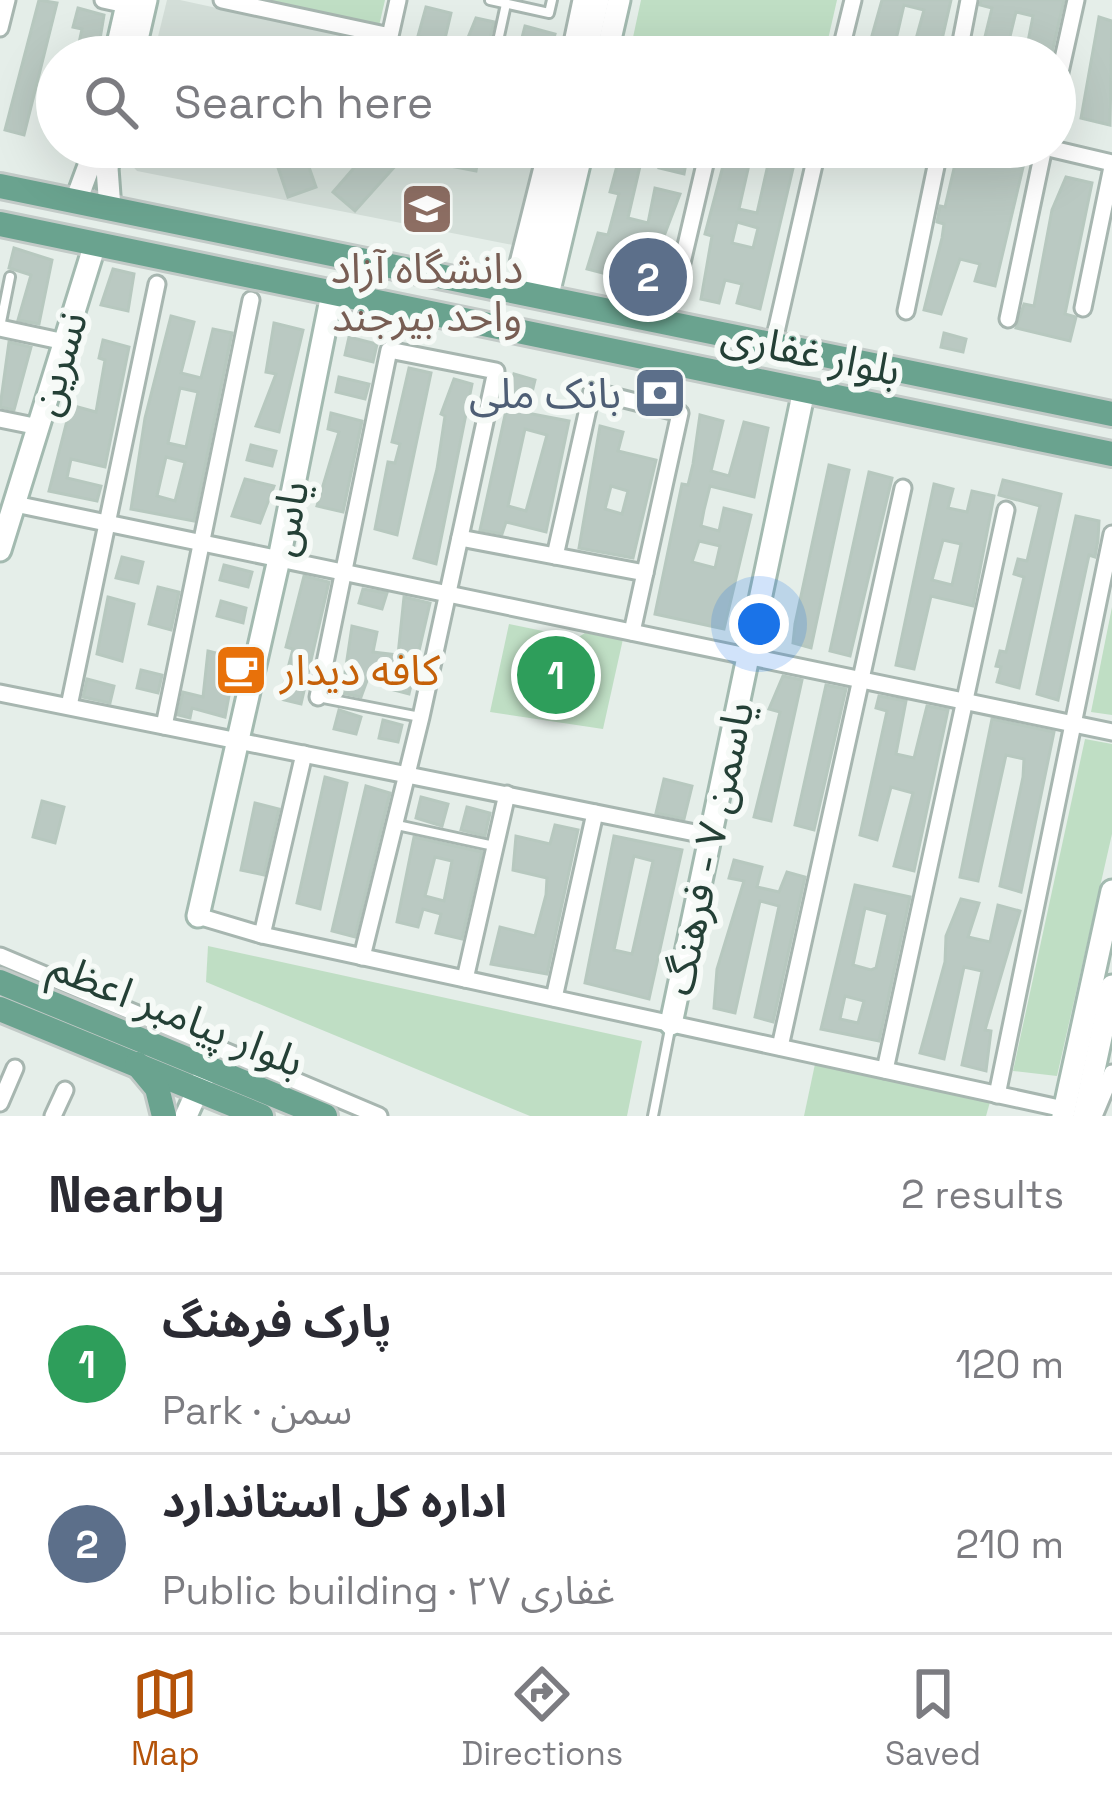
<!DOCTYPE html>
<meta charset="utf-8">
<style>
:root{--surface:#fff;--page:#f7f7f7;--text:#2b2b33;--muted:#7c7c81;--line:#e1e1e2;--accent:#b45309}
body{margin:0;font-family:"Space Grotesk","Noto Sans Arabic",sans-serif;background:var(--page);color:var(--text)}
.you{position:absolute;left:759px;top:624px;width:42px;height:42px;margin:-30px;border:9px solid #fff;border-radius:50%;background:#1a73e8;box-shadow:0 0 0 18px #1a73e833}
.badge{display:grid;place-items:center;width:78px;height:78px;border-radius:50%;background:var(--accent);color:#fff;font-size:39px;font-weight:700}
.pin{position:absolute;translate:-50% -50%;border:6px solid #fff;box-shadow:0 3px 12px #0006}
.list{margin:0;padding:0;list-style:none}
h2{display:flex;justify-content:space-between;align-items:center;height:156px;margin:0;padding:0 48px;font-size:51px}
h2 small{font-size:39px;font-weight:400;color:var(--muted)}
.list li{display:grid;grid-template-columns:78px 1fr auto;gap:36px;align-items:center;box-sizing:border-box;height:180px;padding:0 48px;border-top:3px solid var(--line)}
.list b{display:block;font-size:45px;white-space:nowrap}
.list p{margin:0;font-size:39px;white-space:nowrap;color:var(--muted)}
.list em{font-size:39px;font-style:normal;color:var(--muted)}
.icon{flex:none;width:66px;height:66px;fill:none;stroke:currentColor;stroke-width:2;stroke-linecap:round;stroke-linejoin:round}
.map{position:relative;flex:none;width:1112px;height:1116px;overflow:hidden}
.search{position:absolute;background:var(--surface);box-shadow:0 12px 48px #0002;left:36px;right:36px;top:36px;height:132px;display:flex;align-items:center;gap:30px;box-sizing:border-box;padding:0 42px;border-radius:66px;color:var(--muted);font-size:45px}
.sheet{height:516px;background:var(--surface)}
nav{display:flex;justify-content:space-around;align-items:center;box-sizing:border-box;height:168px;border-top:3px solid var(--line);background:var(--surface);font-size:33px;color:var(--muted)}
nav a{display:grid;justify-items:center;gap:6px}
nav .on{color:var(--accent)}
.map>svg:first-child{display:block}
</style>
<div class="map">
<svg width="1112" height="1116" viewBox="0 0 1112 1116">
<rect width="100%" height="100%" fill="#e5eee9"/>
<g fill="#d3ded8">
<path d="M167,0H180L443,57H153Z"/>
<path d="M131,147H541L518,246L137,171L128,161Z"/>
</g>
<g fill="#bfdec4">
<path d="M255,0H385L379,26Z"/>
<path d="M641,0H837L824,57H698L632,42Z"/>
<path d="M1112,607V715L1091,712Z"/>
<path d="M509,624L577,638L585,633L623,639L603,729L490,712Z"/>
<path d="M1085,739L1112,744V834L1057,1076L1013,1071Z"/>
<path d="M208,946L642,1041L627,1116H530L206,982Z"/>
<path d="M815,1064L990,1102L986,1116H804Z"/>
</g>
<g fill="#bac9c2" stroke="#b7c8bf" stroke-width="3" fill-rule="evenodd">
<path d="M39,0L57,3L24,135L5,130Z"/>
<path d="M882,0H951L938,57H911L924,10L904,5L892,57H866Z"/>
<path d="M981,0H1064L1051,57H1025L1033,16L1016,12L1005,57H980L992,8L980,5Z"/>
<path d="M426,7L451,13L444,43L418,36Z"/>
<path d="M78,8L104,15L97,57H76L82,29L73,27Z"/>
<path d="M1099,17L1112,21L1110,125L1081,118Z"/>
<path d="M476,18L494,22L487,50L465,45Z"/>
<path d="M525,26L555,34L549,57H517Z"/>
<path d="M271,147H302L316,187L288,197Z"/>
<path d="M372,147H480L476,171L414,159L397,164L355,211L333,192Z"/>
<path d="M622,147L644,149L628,218L648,223L655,188L680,194L653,265L619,256L614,276L587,269L598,233L608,235L619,194L610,192Z"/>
<path d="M665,147H689L684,174L659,168Z"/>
<path d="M728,147H753L739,209L757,213L772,147H798L760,309L737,303L742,284L725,280L719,303L701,299L712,236L705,234ZM737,222L758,228L753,248L732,243Z"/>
<path d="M959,147L1024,163L995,286L975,281L980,264L960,259L941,314L924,310L942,238L944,224L937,222L940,206L945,207Z"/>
<path d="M1066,177L1092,183L1065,314L1076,317L1070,341L1016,328L1024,304L1034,306L1052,210Z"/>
<path d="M14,248L52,260L39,324L18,320L31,275L9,268Z"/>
<path d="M644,267L667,273L662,294L639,288Z"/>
<path d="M113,269L134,274L128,311L101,305Z"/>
<path d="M171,316L194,322L181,373L201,378L213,329L232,333L194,521L131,509L145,418ZM180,388L198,392L186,447L168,443ZM166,457L185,462L175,501L157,496Z"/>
<path d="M274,323L303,330L279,432L256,426L276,374L266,372Z"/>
<path d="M944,333L966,339L963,352L941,347Z"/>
<path d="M349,337L377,344L373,362L345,355Z"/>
<path d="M103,340L129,347L105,467L71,459L67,478L101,486L97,501L49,491L71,405L96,412L105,360L99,358Z"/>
<path d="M9,342L31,347L14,410L0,407Z"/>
<path d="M409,368L431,373L397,535L375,529L388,462L395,463L400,444L392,442Z"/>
<path d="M514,374L535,380L527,413L569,421L546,532L506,522L502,534L480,530ZM525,429L547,435L526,511L508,506Z"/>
<path d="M339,377L369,384L365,399L336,392Z"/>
<path d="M454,379L472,384L436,564L414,558L437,469L445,416L441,414Z"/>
<path d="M652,380L674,385L670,398L649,393Z"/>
<path d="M331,413L362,421L343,512L317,506L339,432L328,429Z"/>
<path d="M700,415L723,421L711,471L729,476L744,422L768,428L754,497L710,486L704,510L701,526L719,531L724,508L751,515L724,629L655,614L682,484L688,485L693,464ZM699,541L720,546L715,568L692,562Z"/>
<path d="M600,426L623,432L618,451L656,460L633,558L579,548ZM611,486L628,491L622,514L605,509Z"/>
<path d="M251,445L276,451L272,466L247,460Z"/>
<path d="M829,465L849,470L811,648L793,643L795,624Z"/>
<path d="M869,472L892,478L850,656L830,651Z"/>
<path d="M245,479L274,486L260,523L232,516Z"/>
<path d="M1003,480L1061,494L1019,688L997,682L1001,667L996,666L1000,651L1006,652L1024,577L1014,574L1018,559L1027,561L1040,506L999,495Z"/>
<path d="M934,484L953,489L948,508L967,512L972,491L994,496L973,606L931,596L914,669L896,665ZM943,540L961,544L952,585L932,580Z"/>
<path d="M1076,516L1099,521L1098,540L1095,557L1089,555L1058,700L1037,694Z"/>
<path d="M122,557L143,562L138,583L116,578Z"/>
<path d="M224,565L252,572L248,587L220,580Z"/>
<path d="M304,576L329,582L301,704L280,699L293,649L286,647Z"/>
<path d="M158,587L179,592L171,630L149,624Z"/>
<path d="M363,589L387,593L382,609L359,603Z"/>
<path d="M108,597L134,604L122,661L97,654Z"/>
<path d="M404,597L430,603L409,694L386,688L391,671L372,667L361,697L342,693L352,626L377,632L373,652L398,655Z"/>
<path d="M221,601L246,608L243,623L217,616Z"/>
<path d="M208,651L236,658L225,717L192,708L190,718L178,715L183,692L203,697Z"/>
<path d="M141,670L162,675L158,693L137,688Z"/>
<path d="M783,676L802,680L771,821L754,817L780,712L769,709Z"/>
<path d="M87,679L114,686L110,703L83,697Z"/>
<path d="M826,685L846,689L814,830L795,825Z"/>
<path d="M879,696L906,701L896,754L914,758L927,706L948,710L914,871L894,866L913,793L891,787L877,840L860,835L887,711L876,708Z"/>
<path d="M339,710L361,717L356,734L334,729Z"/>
<path d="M992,719L1054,732L1021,892L1000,886L1023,777L1024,759L1006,755L978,881L960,877Z"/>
<path d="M383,720L402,725L398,742L379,738Z"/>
<path d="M325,777L347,783L320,909L297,903Z"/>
<path d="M664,779L692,786L684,819L656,813Z"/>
<path d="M366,786L390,793L355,937L332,931Z"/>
<path d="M421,797L448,804L442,826L416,818Z"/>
<path d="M42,801L64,807L55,843L33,837Z"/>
<path d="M255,803L279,809L264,875L241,870Z"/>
<path d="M467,807L490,813L485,836L461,830Z"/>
<path d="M555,825L578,830L547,974L491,964L500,927L535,936L546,895L547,878L513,870L516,836L550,844Z"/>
<path d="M614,836L682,850L649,999L585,983ZM634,856L653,861L632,954L614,950Z"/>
<path d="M414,837L482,852L462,939L436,933L441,914L423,909L418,927L397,922ZM435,857L452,861L444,901L425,896Z"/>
<path d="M734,860L762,867L757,887L779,892L787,872L805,877L773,1022L755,1017L779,906L760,901L735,1013L714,1008L717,969L744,881L729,878Z"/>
<path d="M855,885L910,897L879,1041L821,1029ZM865,908L888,914L876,968L871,970L853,965ZM845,996L864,1001L858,1023L840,1019Z"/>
<path d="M961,899L979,903L968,937L990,942L998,905L1020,911L985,1030L991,1031L986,1071L962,1065L982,971L964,967L944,1059L920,1053L945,962L946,936Z"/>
</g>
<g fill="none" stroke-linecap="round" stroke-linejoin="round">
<g stroke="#a7b6b0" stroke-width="14">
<g id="lane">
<path d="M490,0L549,13L552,0"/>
<path d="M496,50L506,4"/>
<path d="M0,327L10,277"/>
<path d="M318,697L420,717"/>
<path d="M397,825L494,846"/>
<path d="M653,1116L670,1029"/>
</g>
</g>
<g stroke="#a7b6b0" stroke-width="21">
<g id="street">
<path d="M103,0L126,5"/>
<path d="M222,0L390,36L398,0"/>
<path d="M0,28L7,0"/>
<path d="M608,48L648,57"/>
<path d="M569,57L581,0"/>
<path d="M839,57L853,0"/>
<path d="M958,57L969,0"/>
<path d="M1055,95L1076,0"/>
<path d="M1044,147L1112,163"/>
<path d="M534,267L518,263L547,147"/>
<path d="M681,267L709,147"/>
<path d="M1083,308L1112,167"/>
<path d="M906,311L940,147"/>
<path d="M1008,319L1044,147"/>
<path d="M0,328L65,342"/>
<path d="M773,345L818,147"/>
<path d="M0,419L39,427"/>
<path d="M15,504L1112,732"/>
<path d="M460,538L645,573"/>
<path d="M555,556L592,391L680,413L632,632"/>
<path d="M0,693L710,836"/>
<path d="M318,697L389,350L496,371L421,717L362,957"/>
<path d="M69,706L157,284"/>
<path d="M164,726L251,300"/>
<path d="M198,916L262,935L1064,1109"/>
<path d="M262,935L304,754"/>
<path d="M0,956L379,1116"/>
<path d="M465,979L507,794"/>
<path d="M554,998L595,813"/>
<path d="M780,1047L903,488"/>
<path d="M885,1070L1006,510"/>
<path d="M997,1095L1112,534"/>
<path d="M0,1103L15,1068"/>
<path d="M53,1116L65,1090"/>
<path d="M1094,1116L1112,1073"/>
</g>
</g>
<g stroke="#a3bab0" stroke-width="27">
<g id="secondary">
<path d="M115,57L128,0"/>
<path d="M133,57L146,0"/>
<path d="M585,57L598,0"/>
<path d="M606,57L619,0"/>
<path d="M76,201L96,147"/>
<path d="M110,209L107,168L112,147"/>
<path d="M528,295L563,147"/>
<path d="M547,299L583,147"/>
<path d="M0,550L95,244"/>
<path d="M198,916L279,559L332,294"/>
<path d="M671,1024L804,390"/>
<path d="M186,1116L203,1078"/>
<path d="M1063,1116L1112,891"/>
<path d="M1084,1116L1112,986"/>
</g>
</g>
<g stroke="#c2cac7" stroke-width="30">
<g id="primary">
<path d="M0,186L1112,414"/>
<path d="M0,224L1112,454"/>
<path d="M0,982L325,1116"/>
<path d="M0,1009L261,1116"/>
<path d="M137,1064L157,1088L164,1116"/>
</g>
</g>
<use href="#lane" stroke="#fff" stroke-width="8"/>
<use href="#street" stroke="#fff" stroke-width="15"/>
<use href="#secondary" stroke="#fff" stroke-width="21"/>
<use href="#primary" stroke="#6aa38f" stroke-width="24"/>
</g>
<defs>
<g id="university-square" transform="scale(2.7)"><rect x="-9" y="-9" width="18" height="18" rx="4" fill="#8d6e63" stroke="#f6faf7"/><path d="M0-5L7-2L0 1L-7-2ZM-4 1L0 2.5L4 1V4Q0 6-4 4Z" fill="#fff"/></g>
<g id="bank-square" transform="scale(2.7)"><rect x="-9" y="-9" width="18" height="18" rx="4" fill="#5c6f8a" stroke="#f6faf7"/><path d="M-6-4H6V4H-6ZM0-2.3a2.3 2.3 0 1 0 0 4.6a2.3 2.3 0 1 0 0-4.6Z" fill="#fff"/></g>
<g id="cafe-square" transform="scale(2.7)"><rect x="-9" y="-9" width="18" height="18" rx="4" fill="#e8710a" stroke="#f6faf7"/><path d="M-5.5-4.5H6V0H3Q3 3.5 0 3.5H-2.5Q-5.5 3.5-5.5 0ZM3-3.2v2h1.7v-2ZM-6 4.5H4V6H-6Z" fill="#fff"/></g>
</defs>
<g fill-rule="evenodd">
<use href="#university-square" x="427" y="209"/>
<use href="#bank-square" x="660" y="393"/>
<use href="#cafe-square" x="241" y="670"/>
</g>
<g text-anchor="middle" stroke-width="12" stroke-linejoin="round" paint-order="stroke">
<g font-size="42" fill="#785e54" stroke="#f6faf7">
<text x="427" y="283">دانشگاه آزاد<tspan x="427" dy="48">واحد بیرجند</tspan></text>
</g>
<g font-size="42" fill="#244036" stroke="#f6faf7">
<text transform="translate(811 352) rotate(12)" y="15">بلوار غفاری</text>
<text transform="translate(58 363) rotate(-73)" y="15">نسرین</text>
<text transform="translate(287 518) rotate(-79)" y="15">یاس</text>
<text transform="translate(708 848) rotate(-78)" y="15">یاسمن ۷ - فرهنگ</text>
<text transform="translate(177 1013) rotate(22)" y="15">بلوار پیامبر اعظم</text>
</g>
<g font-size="42" fill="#4e5e75" stroke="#f6faf7" text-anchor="end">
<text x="621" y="408">بانک ملی</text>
</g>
<g font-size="42" fill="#c56008" stroke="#f6faf7" text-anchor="start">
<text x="280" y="685">کافه دیدار</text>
</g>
</g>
</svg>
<div class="you"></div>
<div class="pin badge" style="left:556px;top:675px;background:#2e9e5b">1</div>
<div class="pin badge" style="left:648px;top:277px;background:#5c6f8a">2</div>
<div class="search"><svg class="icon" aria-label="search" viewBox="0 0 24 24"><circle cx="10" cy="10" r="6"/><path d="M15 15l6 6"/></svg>Search here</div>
</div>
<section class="sheet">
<h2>Nearby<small>2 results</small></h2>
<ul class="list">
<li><span class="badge" style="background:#2e9e5b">1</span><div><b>پارک فرهنگ</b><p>Park · سمن</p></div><em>120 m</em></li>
<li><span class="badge" style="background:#5c6f8a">2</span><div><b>اداره کل استاندارد</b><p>Public building · غفاری ۲۷</p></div><em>210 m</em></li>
</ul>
</section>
<nav>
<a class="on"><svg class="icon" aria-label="map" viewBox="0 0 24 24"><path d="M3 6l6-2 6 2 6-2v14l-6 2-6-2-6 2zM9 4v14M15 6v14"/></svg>Map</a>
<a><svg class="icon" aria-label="directions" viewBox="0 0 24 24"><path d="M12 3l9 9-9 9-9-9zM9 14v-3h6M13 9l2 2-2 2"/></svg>Directions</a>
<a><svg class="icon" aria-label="saved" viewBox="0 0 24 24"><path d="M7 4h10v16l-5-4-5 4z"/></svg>Saved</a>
</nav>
